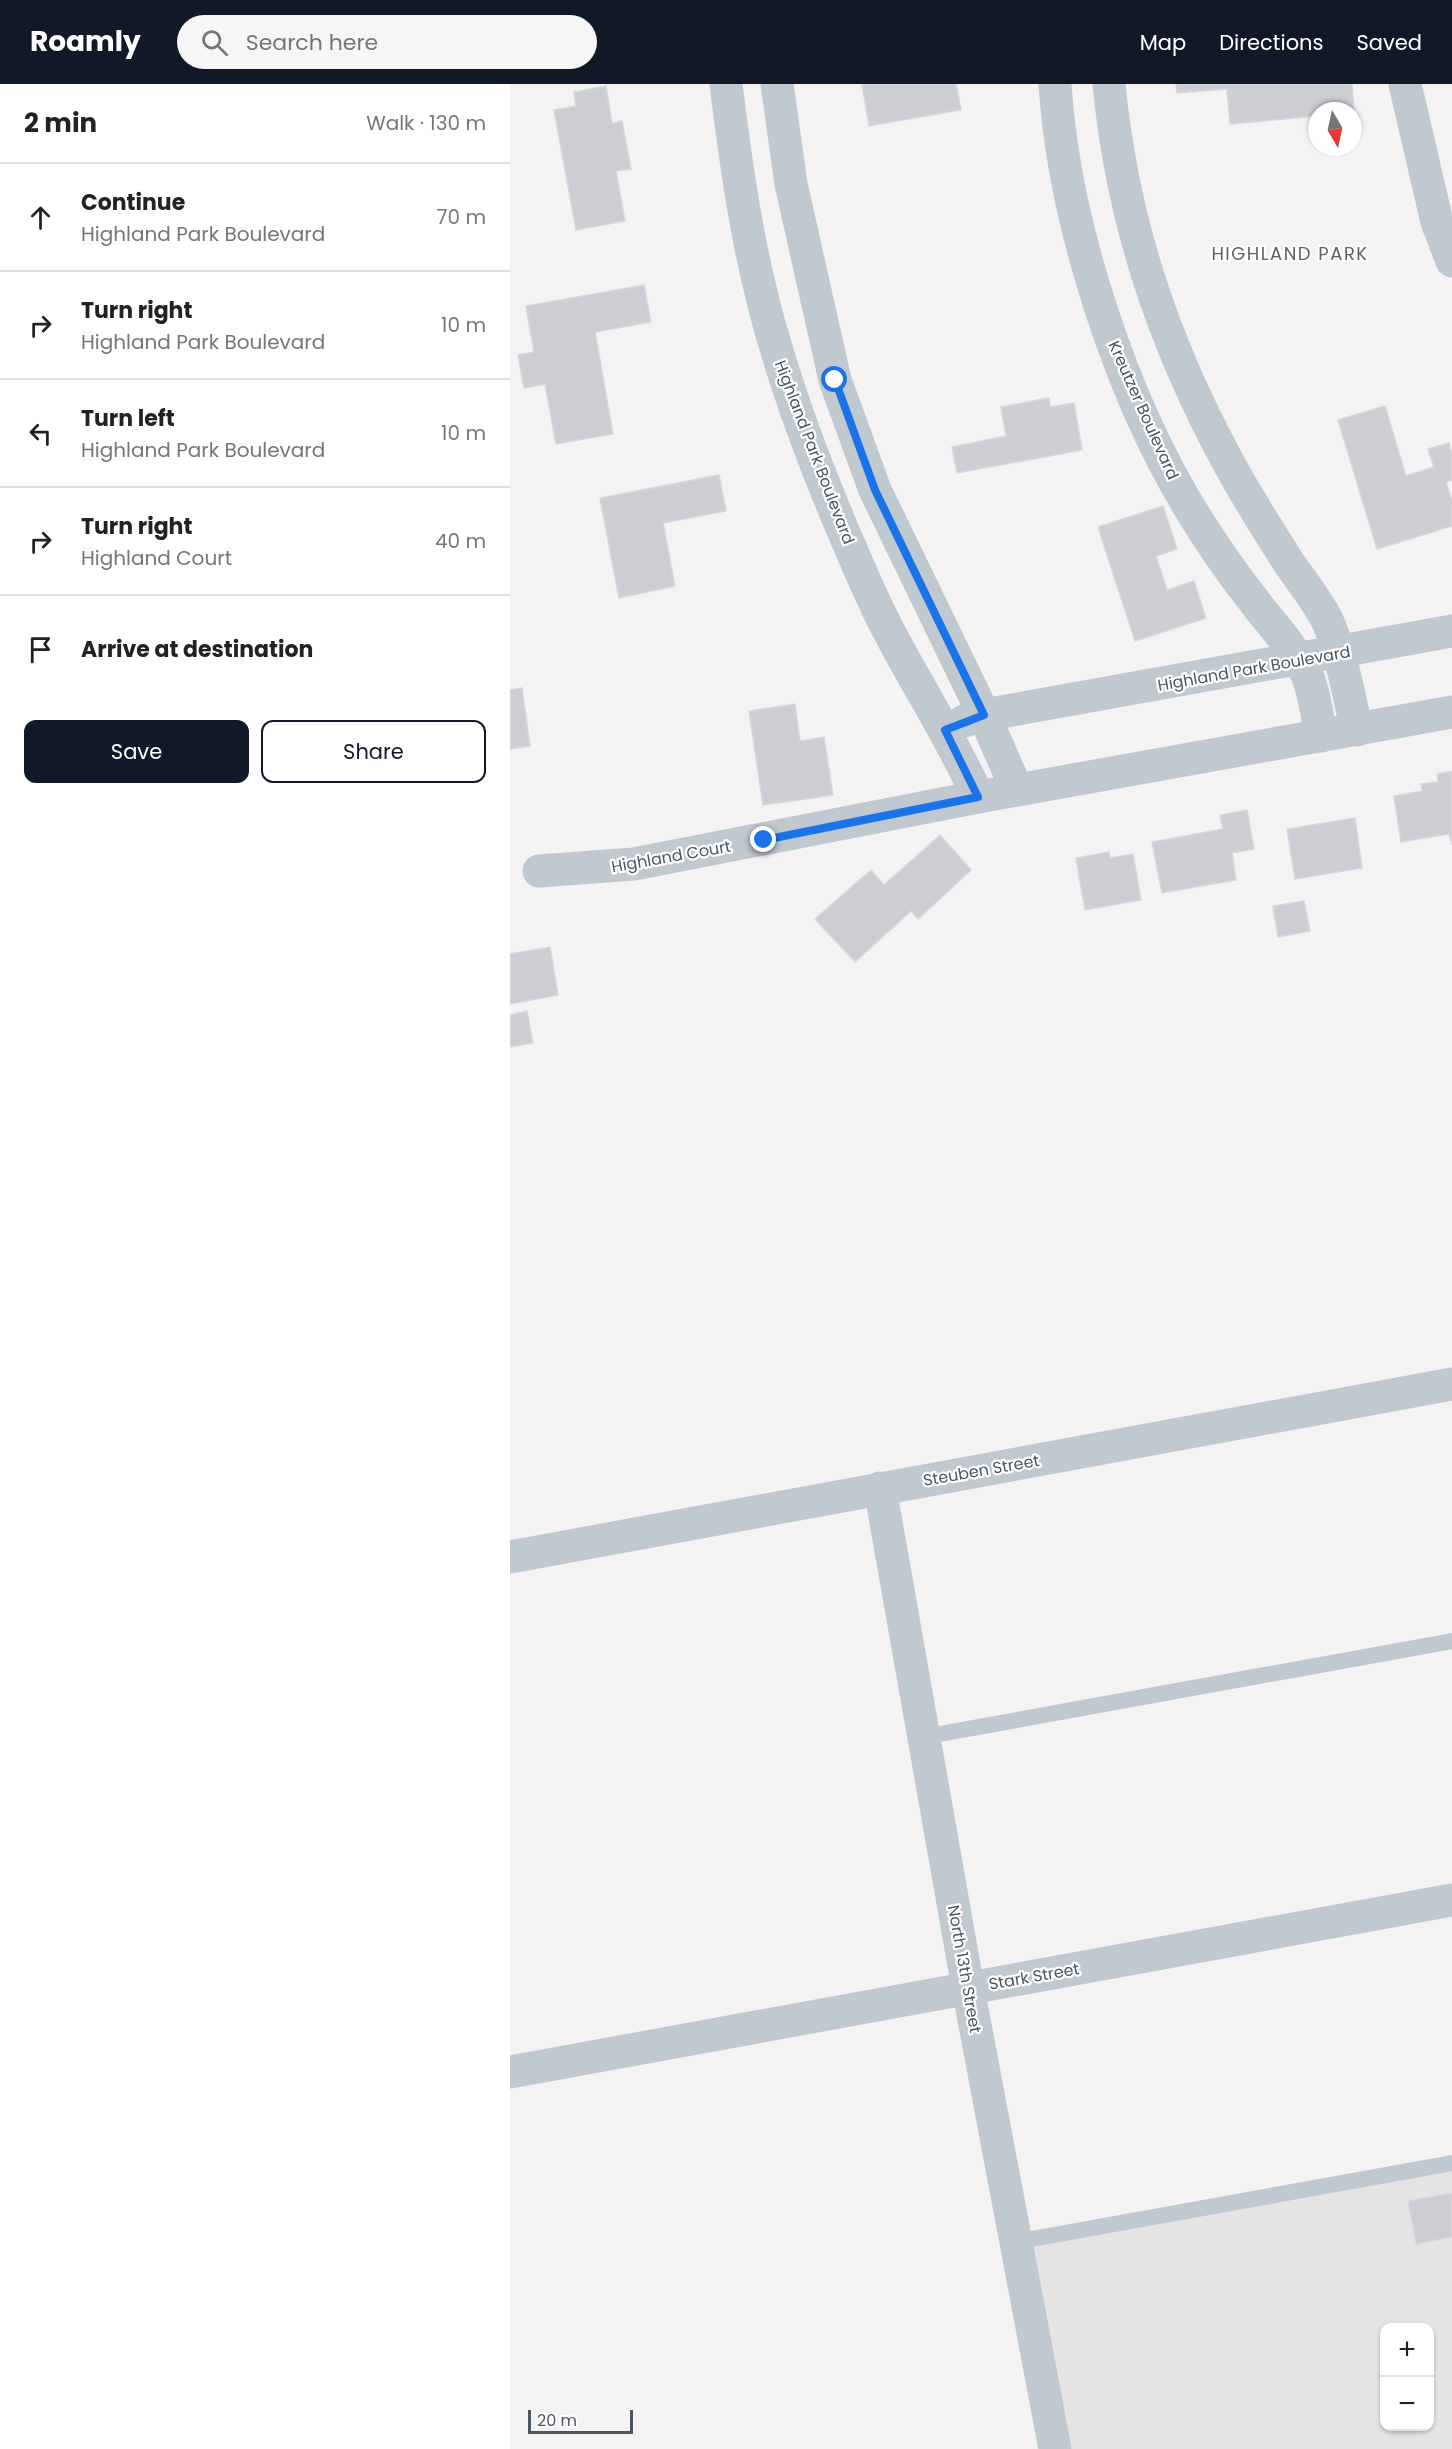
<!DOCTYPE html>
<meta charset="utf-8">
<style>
:root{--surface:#fff;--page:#f6f6f6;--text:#222;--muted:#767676;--line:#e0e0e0;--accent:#111827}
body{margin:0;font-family:Poppins,sans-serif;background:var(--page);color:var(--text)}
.controls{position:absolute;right:18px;bottom:18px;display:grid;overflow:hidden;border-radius:12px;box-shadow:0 2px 4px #0004}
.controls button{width:54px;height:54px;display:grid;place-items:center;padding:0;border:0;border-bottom:2px solid var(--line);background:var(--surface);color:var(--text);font:30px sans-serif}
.compass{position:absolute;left:798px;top:18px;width:54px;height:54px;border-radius:50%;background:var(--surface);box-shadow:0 2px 4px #0004;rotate:171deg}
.scale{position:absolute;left:18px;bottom:15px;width:105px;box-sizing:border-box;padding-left:6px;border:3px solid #4a555f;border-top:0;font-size:16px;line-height:21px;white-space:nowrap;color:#4a555f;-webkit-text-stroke:4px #fff;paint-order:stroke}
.stop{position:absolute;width:18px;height:18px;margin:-14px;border:4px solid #1a73e8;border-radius:50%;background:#fff}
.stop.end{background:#1a73e8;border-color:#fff;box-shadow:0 2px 6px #0008}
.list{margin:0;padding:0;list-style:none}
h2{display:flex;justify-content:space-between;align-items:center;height:78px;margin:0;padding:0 24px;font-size:26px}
h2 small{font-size:20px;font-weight:400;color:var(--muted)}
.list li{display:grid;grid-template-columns:39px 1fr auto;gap:18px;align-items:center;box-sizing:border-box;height:108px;padding:0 24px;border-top:2px solid var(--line)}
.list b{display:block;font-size:22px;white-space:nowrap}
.list p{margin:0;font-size:20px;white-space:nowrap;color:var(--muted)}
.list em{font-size:20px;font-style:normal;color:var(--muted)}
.actions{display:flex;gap:12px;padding:18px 24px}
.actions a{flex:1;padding:14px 0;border:2px solid var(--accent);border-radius:12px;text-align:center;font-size:21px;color:var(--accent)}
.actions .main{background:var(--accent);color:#fff}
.icon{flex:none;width:33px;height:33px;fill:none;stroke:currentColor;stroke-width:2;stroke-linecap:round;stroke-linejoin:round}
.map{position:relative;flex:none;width:942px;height:2365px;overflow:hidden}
header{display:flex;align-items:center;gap:36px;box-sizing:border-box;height:84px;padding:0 30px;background:var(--accent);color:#fff}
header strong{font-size:28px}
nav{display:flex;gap:33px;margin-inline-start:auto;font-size:21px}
.search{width:420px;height:54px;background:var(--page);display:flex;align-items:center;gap:15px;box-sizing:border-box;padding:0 21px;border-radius:33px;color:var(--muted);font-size:22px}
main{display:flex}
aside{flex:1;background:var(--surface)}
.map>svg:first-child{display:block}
</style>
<header>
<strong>Roamly</strong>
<div class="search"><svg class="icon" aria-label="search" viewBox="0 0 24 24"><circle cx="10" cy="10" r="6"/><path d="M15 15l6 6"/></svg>Search here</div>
<nav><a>Map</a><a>Directions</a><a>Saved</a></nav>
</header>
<main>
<aside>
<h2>2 min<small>Walk · 130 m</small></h2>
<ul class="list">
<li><svg class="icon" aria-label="ahead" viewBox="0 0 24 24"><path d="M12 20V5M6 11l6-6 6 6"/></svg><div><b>Continue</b><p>Highland Park Boulevard</p></div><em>70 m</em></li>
<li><svg class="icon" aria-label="right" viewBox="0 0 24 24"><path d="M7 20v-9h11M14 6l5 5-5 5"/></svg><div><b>Turn right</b><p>Highland Park Boulevard</p></div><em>10 m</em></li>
<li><svg class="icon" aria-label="left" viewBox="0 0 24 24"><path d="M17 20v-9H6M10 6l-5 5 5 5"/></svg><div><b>Turn left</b><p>Highland Park Boulevard</p></div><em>10 m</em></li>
<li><svg class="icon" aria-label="right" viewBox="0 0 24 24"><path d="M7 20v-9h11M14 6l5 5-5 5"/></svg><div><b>Turn right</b><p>Highland Court</p></div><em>40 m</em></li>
<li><svg class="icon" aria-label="arrive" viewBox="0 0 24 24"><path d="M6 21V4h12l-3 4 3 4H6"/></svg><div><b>Arrive at destination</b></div></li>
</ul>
<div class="actions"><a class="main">Save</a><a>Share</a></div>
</aside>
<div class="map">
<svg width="942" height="2365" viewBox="0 0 942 2365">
<rect width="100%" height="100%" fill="#f4f2f2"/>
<path fill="#e5e3e4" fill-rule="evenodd" d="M942,2086V2365H560L523,2163ZM874,2244H920V2342H874Z"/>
<g fill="#ccced4" stroke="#d6d8dd" stroke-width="1.5">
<path d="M352,0H446L451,26L359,42Z"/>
<path d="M666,0H842L844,28L807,27V32L720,40L717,5L667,9Z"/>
<path d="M96,2L102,39L112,37L121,85L106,87L115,137L66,146L44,26L66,22L64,8Z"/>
<path d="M134,201L141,238L85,248L103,350L46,360L35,300L14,304L8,271L24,268L16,222Z"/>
<path d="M539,314L540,323L564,319L572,366L447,389L442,363L496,352L491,323Z"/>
<path d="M875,322L896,392L924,383L918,365L939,359L942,370V396L936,398L942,417V442L867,465L828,336Z"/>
<path d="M209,391L216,427L153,439L165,502L109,514L90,414Z"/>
<path d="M653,422L667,465L646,472L657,506L684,497L696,534L625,557L588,443Z"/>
<path d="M12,604L20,662L0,665V606Z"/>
<path d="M285,620L290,657L314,653L323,711L253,721L239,627Z"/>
<path d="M942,687V761L939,750L891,758L884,712L912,707L911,700L928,698L927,690Z"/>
<path d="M737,726L744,765L722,769L726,796L652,809L642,758L713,745L710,731Z"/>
<path d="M845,734L852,784L785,795L777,745Z"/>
<path d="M430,751L461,786L408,835L401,827L345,878L305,835L361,786L374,801Z"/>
<path d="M599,768L600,774L623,770L631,816L575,826L566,774Z"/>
<path d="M794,817L800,847L768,853L763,822Z"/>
<path d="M40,863L48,911L0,920V870Z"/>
<path d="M17,927L23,959L0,963V931Z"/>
<path d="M942,2109V2153L906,2160L898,2117Z"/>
</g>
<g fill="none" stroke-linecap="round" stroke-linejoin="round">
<g stroke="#c0c9d0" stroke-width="16">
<path d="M413,1653L942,1557"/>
<path d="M506,2158L942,2079"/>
</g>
<g stroke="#c0c9d0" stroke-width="33">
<path d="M216,0C227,90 240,180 267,267C291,348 324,428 358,504C389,575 436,641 468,713"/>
<path d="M267,0L281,100L325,296L365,406L474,631L507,706"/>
<path d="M545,0C554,141 613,320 689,439C706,466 725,493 744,517C762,541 784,563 797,591C805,610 807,632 811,652"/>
<path d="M599,0C612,136 653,258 718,378C737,413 758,446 779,479C792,498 807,516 817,536C832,570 838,609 847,646"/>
<path d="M895,0L927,138L942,177"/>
<path d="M454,637L474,631L942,547"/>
<path d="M29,787L124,780L468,713L942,628"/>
<path d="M370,1404L458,1904L545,2365"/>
<path d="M0,1473L942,1300"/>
<path d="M0,1988L942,1816"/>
</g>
</g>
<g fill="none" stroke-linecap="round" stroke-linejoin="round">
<path stroke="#1a73e8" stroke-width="8" d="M254,756L468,713L435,646L474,631L365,406L325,296"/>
</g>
<g text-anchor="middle" stroke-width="4.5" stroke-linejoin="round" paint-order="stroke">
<g font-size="16" fill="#4a555f" stroke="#fff">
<text transform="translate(634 326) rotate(66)" y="6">Kreutzer Boulevard</text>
<text transform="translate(305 368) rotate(69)" y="6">Highland Park Boulevard</text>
<text transform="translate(744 584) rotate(-10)" y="6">Highland Park Boulevard</text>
<text transform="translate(161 772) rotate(-10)" y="6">Highland Court</text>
<text transform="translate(471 1386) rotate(-10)" y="6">Steuben Street</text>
<text transform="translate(455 1885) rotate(80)" y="6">North 13th Street</text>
<text transform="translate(524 1892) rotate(-10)" y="6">Stark Street</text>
</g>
<g font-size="18" letter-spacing="1.5" fill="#5e6267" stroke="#fff">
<text x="780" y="176">HIGHLAND PARK</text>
</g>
</g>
</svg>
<div class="controls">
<button>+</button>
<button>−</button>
</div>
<svg class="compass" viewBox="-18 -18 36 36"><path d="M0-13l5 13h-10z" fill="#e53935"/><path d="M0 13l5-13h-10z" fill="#767676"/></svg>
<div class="scale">20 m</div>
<div class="stop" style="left:325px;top:296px"></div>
<div class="stop end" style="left:254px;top:756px"></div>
</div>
</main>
